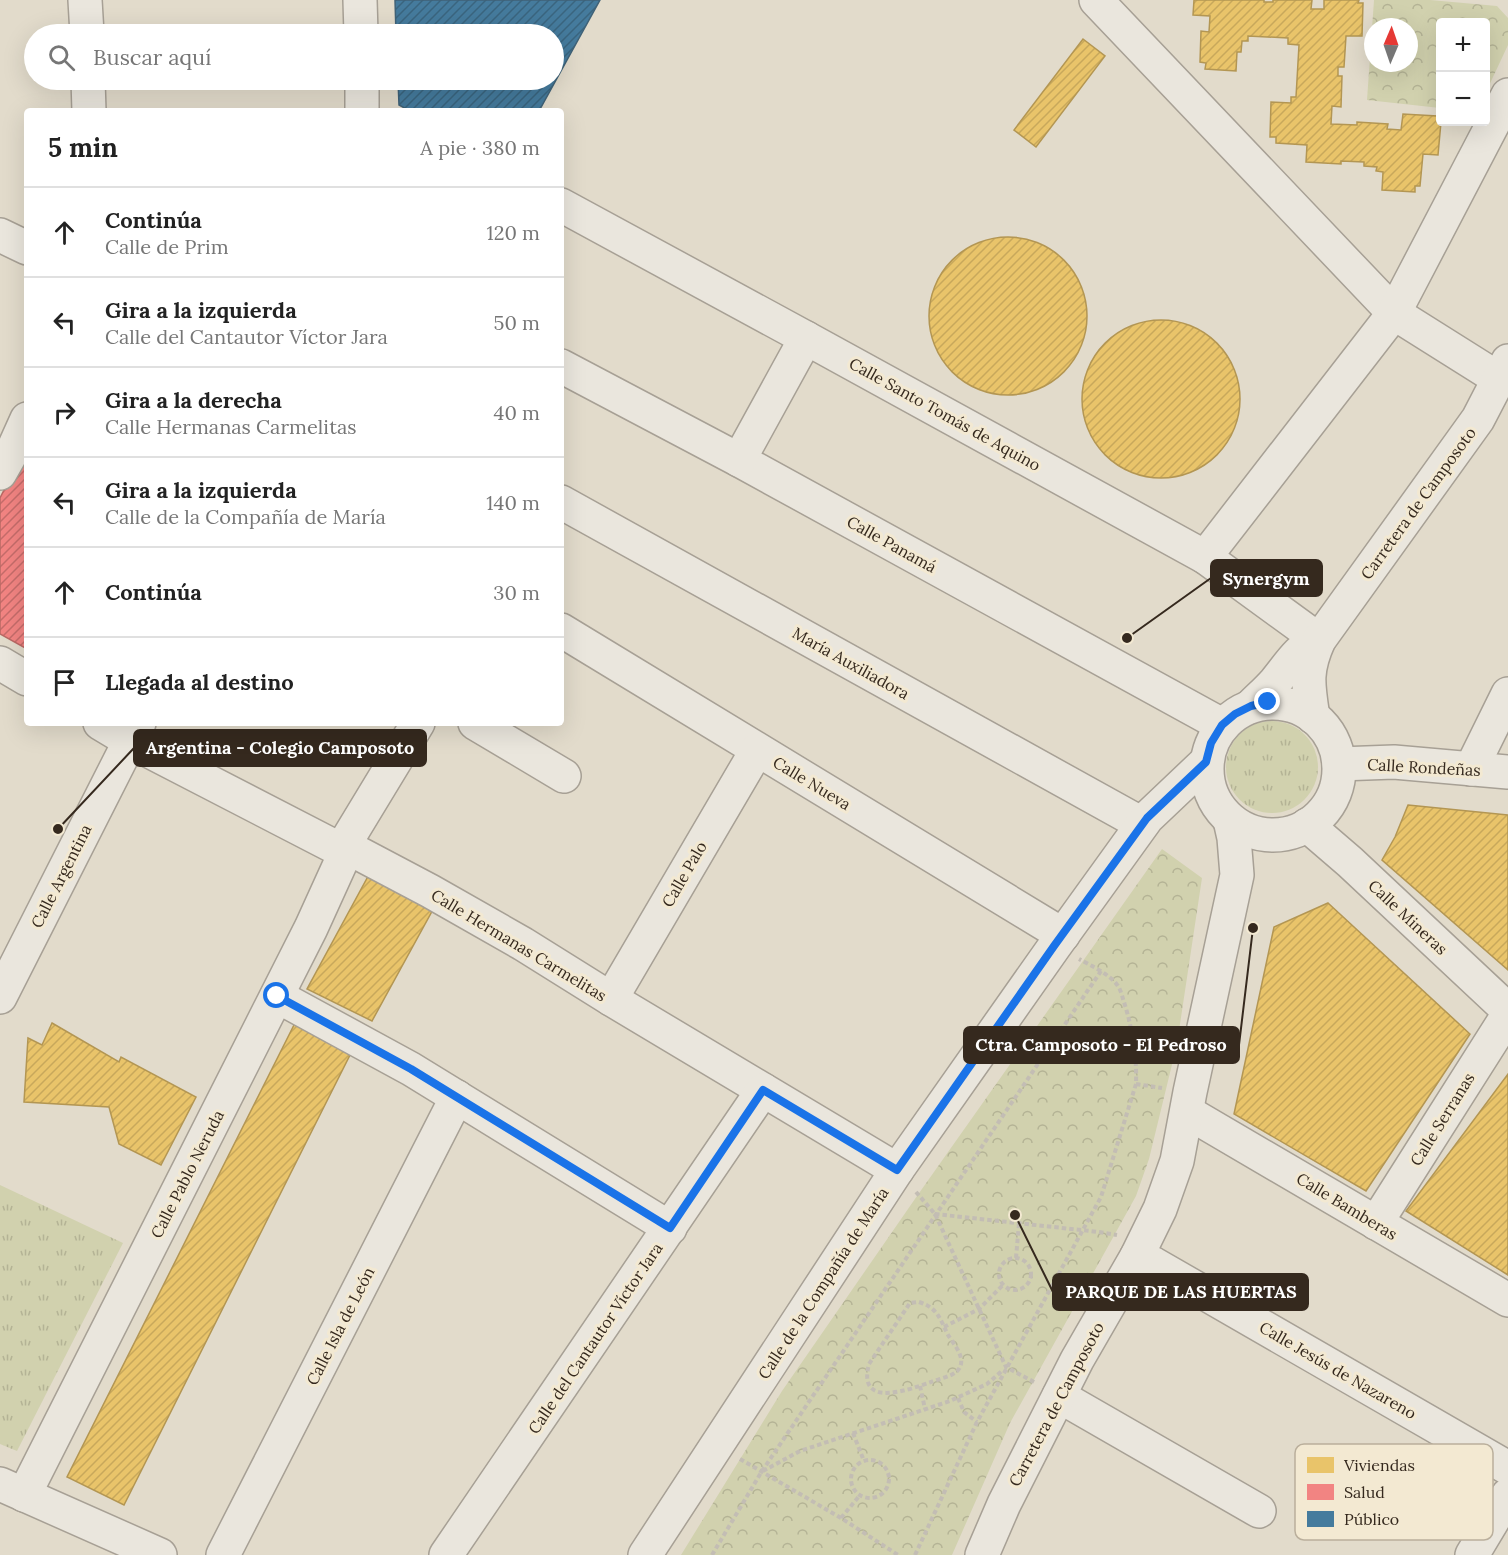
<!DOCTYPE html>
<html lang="es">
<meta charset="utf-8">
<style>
:root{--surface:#fff;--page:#f6f6f6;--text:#222;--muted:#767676;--line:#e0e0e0}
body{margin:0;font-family:Lora,serif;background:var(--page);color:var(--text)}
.controls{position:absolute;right:18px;top:18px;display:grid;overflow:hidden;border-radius:6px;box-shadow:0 6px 24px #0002}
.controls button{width:54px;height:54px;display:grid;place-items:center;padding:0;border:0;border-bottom:2px solid var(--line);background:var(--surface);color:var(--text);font:30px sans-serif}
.compass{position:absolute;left:1364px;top:18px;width:54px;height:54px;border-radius:50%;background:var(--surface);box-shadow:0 6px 24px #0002;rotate:2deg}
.stop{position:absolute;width:18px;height:18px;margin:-14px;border:4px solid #1a73e8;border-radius:50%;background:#fff}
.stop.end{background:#1a73e8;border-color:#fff;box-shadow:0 2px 6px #0008}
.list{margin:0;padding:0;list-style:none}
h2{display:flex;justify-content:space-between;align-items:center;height:78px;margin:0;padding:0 24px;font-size:26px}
h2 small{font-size:20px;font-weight:400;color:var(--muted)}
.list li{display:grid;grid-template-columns:39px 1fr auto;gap:18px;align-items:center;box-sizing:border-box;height:90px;padding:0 24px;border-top:2px solid var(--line)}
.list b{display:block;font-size:22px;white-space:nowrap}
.list p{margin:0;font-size:20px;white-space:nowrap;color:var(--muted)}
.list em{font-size:20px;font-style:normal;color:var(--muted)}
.icon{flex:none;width:33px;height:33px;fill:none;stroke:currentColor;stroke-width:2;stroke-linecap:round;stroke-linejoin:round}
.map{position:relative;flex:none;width:1508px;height:1555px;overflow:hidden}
.search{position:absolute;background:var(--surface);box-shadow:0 6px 24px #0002;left:24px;top:24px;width:540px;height:66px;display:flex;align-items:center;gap:15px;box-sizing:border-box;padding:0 21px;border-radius:33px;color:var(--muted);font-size:22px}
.panel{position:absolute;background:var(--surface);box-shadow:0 6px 24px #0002;left:24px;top:108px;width:540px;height:618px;border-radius:6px}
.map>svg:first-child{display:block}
</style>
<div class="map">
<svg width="1508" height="1555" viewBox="0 0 1508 1555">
<defs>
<pattern id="grass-tufts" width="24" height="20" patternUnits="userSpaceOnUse" patternTransform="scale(1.5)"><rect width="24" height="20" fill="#d1d1ae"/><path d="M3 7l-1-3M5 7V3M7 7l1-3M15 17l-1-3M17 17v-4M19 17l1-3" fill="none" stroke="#b4b395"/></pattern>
<pattern id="park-crowns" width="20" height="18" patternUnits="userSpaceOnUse" patternTransform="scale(1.5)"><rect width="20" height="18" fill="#d1d1ae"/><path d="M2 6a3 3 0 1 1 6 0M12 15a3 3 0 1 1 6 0" fill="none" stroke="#b4b395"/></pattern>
<pattern id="homes-hatch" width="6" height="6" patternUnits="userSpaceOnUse" patternTransform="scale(1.5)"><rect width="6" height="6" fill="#e9c46a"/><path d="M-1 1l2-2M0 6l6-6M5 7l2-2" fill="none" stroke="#c8a85b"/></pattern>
<pattern id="health-hatch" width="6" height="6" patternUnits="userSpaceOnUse" patternTransform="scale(1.5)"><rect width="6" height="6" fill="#f28482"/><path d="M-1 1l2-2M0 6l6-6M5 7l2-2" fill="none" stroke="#c56c6a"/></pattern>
<pattern id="public-hatch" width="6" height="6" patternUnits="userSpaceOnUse" patternTransform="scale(1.5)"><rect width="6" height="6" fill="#457b9d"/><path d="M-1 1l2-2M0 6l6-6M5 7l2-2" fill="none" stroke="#3a657f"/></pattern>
</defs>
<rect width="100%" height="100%" fill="#e2dbcb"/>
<g fill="url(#grass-tufts)">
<circle cx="1272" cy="767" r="46"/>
<path d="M0,1185L123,1243L17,1451L0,1444Z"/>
</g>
<g fill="url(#park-crowns)" fill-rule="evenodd">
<path d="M1374,0H1430L1497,6L1508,18V45L1486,92V22H1440V108L1367,100ZM1373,27H1409V63H1373Z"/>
<path d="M1162,849L1202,878L1177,1044L1149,1159L1136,1196L1010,1423L952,1555H681L782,1391L917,1196Z"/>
</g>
<g fill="url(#homes-hatch)" stroke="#b39653" stroke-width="1.5">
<path d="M1194,0H1264V2H1273V0H1312L1311,9H1324V0H1359L1358,3H1363L1362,36H1346L1344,67H1338V76H1342L1341,107L1332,106L1331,124L1357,125V122L1388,124L1387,129L1401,130L1403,114L1437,116V122H1441L1438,155L1423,154L1420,186H1415V192L1382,190L1383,172L1376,171L1377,167L1364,166V162L1341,161V164L1306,162L1307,145L1276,143V137H1270L1271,102L1291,103V97H1296L1299,45L1288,44V38L1248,36V41H1242L1241,52H1237L1236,71L1205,69L1206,63L1200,62L1201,31L1209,32L1210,16L1193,15Z"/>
<path d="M1083,39L1105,56L1036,147L1014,130Z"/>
<circle cx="1008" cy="316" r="79"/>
<circle cx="1161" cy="399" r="79"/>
<path d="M1408,805L1508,815V970L1382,860L1395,837Z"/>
<path d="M372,869L436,904L372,1021L307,989Z"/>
<path d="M1328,903L1470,1034L1366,1191L1234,1114L1274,927Z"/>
<path d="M298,1017L355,1045L124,1505L67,1477Z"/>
<path d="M52,1023L119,1062L121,1057L196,1097L161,1165L119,1144L109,1107L24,1102L28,1038L42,1045Z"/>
<path d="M1508,1074V1275L1406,1211Z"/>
</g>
<path fill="url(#health-hatch)" stroke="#b96964" stroke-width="1.5" d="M18,463L27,468V649L0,634V498Z"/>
<path fill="url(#public-hatch)" stroke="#406277" stroke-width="1.5" d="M395,0H600L539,111H410L399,105L398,80H554V34H396Z"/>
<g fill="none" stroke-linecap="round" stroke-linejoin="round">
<g stroke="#a7a095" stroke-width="36">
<g id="minor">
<path d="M85,0L87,34"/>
<path d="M360,0L361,34"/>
<path d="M1096,0L1394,313L1499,379"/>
<path d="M88,80L89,111"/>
<path d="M362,80V111"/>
<path d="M561,205L806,338L1205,557L1319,640"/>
<path d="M0,235L27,248"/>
<path d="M561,366L739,460L1222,725"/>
<path d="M739,460L806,338"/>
<path d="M0,473L13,450L27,419"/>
<path d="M561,502L1142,824"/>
<path d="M1205,557L1394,313L1508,95"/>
<path d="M561,630L1063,935"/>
<path d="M0,663L27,679"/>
<circle cx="1273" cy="769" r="66"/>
<path d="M1251,706C1259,698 1268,690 1275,682C1287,668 1299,647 1317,641"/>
<path d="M1313,717C1308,685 1305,671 1319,640L1478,419L1508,361"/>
<path d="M100,723L130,741L341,850L360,854L430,891L523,944L611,999L897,1170"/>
<path d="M475,723L564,776"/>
<path d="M1339,764L1394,762L1508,772"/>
<path d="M1471,769L1508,694"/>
<path d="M1307,825L1350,862L1508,1010"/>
<path d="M277,996L411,1069L670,1228"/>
<path d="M0,997L139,723"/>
<path d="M611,999L757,750"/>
<path d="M1187,1112L1508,1300"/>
<path d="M1376,1223L1508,1015"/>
<path d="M1137,1256L1154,1264L1508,1468"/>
<path d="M1059,1396L1259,1511"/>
<path d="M0,1484L160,1555"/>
<path d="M24,1495L311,928L341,862V850L418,723"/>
<path d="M223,1555L457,1097"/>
<path d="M446,1555L763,1090"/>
<path d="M645,1555L897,1170L1054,947L1147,818L1206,762"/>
<path d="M982,1555L1004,1504L1077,1360L1137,1256L1160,1209L1177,1161L1190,1092L1237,875L1234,838L1230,820"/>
<path d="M1472,1555L1508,1495"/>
</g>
</g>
<g stroke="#c3bdb4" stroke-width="4" stroke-dasharray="4.5 3" stroke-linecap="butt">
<path d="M1136,1084L1162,1088"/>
<path d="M916,1192L935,1214L1006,1367L1034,1382"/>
<path d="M935,1214L1099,1232L1117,1235"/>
<path d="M1016,1258L1019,1223"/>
<circle cx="1015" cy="1274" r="16"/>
<path d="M919,1302C938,1308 940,1319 948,1335C953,1343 963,1354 961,1364C960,1367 959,1370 956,1372C950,1377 938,1379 931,1382C908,1390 857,1409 869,1364L910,1303Z"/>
<path d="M944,1327L979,1309L1003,1285"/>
<path d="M920,1386L925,1409"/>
<path d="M958,1398L964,1412L977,1422"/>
<path d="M853,1433L864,1461"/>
<path d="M740,1459L841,1518L898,1555"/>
<circle cx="870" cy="1479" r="19"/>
<path d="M763,1471L800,1451L950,1401L987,1384L1003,1370"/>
<path d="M841,1518L860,1495"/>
<path d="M712,1555L762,1471L1101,971"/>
<path d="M915,1555L977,1422L1101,1197L1136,1084C1137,1055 1132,1026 1123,999C1122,995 1120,989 1118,986C1111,975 1090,965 1079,959"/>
</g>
<use href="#minor" stroke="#eae6dd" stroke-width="33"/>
</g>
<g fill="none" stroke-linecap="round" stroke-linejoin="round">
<path stroke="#1a73e8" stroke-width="8" d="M277,996L411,1069L670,1228L763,1090L897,1170L1054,946L1147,818L1206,762L1211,743L1222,725L1235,714L1251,706L1268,702"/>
</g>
<g text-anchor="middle" stroke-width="6" stroke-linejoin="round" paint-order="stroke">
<g font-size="16" fill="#35291e" stroke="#f3e9d2">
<text transform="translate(945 414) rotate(29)" y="6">Calle Santo Tomás de Aquino</text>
<text transform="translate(1418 503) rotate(-54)" y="6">Carretera de Camposoto</text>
<text transform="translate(892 544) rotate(29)" y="6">Calle Panamá</text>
<text transform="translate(851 663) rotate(29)" y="6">María Auxiliadora</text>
<text transform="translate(1424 767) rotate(3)" y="6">Calle Rondeñas</text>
<text transform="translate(812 783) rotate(31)" y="6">Calle Nueva</text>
<text transform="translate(684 874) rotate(-60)" y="6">Calle Palo</text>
<text transform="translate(61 876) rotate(-63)" y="6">Calle Argentina</text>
<text transform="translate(1408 917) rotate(43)" y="6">Calle Mineras</text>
<text transform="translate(519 945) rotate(31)" y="6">Calle Hermanas Carmelitas</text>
<text transform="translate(1442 1119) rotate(-58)" y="6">Calle Serranas</text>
<text transform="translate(187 1174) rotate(-63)" y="6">Calle Pablo Neruda</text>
<text transform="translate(1347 1206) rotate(31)" y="6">Calle Bamberas</text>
<text transform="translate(823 1283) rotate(-57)" y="6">Calle de la Compañía de María</text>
<text transform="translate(340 1326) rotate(-63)" y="6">Calle Isla de León</text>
<text transform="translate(595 1338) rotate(-56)" y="6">Calle del Cantautor Víctor Jara</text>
<text transform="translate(1338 1370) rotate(30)" y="6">Calle Jesús de Nazareno</text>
<text transform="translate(1056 1404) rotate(-62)" y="6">Carretera de Camposoto</text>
</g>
</g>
<rect x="1295" y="1444" width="198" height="96" rx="9" fill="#f3e9d2" stroke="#baaf9c" stroke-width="1.5"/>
<rect x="1307" y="1457" width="27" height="16" fill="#e9c46a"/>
<rect x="1307" y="1484" width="27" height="16" fill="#f28482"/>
<rect x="1307" y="1511" width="27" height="16" fill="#457b9d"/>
<g font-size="16" fill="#35291e">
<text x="1344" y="1471">Viviendas</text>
<text x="1344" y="1498">Salud</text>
<text x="1344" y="1525">Público</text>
</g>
<path fill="none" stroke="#35291e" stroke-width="2" d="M1127 638L1211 578M58 829L134 748M1253 928L1239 1045M1015 1215L1053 1292"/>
<g fill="#35291e" stroke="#f3e9d2" stroke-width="2">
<circle cx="1127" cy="638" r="6"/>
<circle cx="58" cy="829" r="6"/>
<circle cx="1253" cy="928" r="6"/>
<circle cx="1015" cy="1215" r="6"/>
</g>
<g fill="#35291e" stroke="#35291e" stroke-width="2">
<rect x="1211" y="560" width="111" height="36" rx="6"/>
<rect x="134" y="730" width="292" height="36" rx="6"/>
<rect x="964" y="1027" width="275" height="36" rx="6"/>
<rect x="1053" y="1274" width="255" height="36" rx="6"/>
</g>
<g font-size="18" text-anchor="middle" font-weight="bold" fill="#fff">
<text x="1266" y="585">Synergym</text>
<text x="280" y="754">Argentina - Colegio Camposoto</text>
<text x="1101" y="1051">Ctra. Camposoto - El Pedroso</text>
<text x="1181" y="1298">PARQUE DE LAS HUERTAS</text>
</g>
</svg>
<div class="controls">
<button>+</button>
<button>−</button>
</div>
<svg class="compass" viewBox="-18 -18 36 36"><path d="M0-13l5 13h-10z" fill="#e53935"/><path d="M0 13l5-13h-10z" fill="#767676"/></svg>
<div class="stop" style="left:277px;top:996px"></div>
<div class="stop end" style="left:1268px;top:702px"></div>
<div class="search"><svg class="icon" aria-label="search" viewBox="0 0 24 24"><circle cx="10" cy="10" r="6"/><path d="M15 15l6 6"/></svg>Buscar aquí</div>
<section class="panel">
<h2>5 min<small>A pie · 380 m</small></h2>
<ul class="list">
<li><svg class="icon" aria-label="ahead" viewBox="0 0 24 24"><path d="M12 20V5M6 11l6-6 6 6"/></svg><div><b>Continúa</b><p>Calle de Prim</p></div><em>120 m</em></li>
<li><svg class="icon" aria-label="left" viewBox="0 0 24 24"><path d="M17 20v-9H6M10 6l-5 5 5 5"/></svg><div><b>Gira a la izquierda</b><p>Calle del Cantautor Víctor Jara</p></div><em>50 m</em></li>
<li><svg class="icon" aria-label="right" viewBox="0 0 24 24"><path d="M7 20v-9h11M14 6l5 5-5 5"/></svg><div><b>Gira a la derecha</b><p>Calle Hermanas Carmelitas</p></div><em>40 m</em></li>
<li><svg class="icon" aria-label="left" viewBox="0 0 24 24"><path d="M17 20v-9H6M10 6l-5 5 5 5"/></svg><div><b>Gira a la izquierda</b><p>Calle de la Compañía de María</p></div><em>140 m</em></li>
<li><svg class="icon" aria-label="ahead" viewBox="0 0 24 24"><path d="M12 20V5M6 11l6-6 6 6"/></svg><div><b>Continúa</b></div><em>30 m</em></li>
<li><svg class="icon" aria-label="arrive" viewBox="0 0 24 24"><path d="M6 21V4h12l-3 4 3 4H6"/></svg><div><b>Llegada al destino</b></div></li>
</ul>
</section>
</div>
